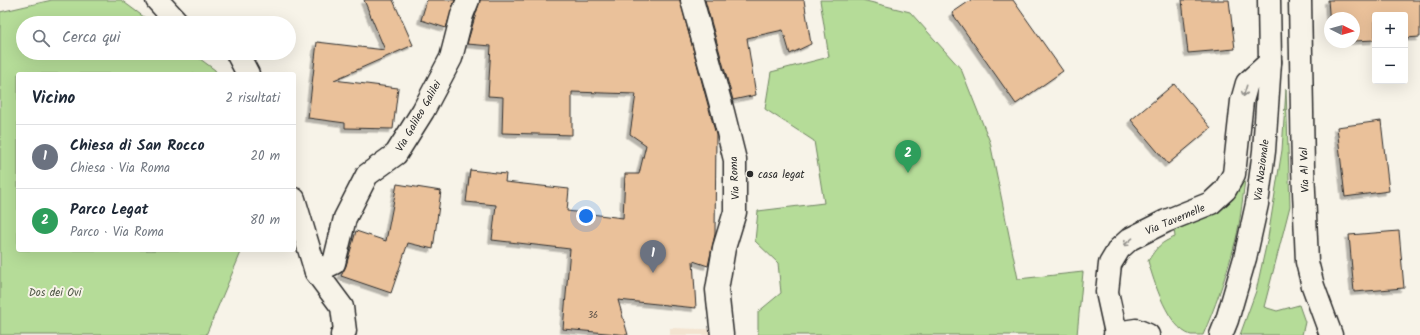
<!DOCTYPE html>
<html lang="it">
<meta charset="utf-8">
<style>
:root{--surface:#fff;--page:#f6f6f7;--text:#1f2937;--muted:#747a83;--line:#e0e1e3;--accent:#7c3aed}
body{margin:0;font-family:Kalam,sans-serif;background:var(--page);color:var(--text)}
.controls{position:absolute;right:12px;top:12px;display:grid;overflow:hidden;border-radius:4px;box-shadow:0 4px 16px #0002}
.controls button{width:36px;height:36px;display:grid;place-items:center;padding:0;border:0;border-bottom:1px solid var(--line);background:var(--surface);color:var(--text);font:20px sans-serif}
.compass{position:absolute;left:1324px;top:12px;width:36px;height:36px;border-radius:50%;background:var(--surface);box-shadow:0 4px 16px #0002;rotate:95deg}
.you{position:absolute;left:586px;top:216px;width:14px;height:14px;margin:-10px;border:3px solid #fff;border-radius:50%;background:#1a73e8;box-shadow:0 0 0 6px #1a73e833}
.badge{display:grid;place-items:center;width:26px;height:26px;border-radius:50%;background:var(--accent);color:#fff;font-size:13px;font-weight:700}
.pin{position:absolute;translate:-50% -33px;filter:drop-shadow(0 1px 2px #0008)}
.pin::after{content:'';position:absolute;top:21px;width:14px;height:12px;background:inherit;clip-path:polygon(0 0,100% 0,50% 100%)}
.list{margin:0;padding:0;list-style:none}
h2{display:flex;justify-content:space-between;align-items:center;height:52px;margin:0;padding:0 16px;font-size:17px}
h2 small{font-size:13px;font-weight:400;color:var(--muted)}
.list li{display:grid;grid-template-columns:26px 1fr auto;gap:12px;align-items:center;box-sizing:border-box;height:64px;padding:0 16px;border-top:1px solid var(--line)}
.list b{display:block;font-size:15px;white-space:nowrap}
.list p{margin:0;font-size:13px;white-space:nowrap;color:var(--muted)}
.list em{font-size:13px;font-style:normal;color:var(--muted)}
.icon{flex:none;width:22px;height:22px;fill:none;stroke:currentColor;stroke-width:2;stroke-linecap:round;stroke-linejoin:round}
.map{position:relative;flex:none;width:1420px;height:335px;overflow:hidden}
.search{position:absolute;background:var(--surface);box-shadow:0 4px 16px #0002;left:16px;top:16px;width:280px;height:44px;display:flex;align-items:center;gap:10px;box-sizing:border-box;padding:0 14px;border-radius:22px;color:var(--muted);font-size:15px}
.panel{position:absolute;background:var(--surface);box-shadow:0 4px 16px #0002;left:16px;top:72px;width:280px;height:180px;border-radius:4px}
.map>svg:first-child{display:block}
</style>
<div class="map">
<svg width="1420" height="335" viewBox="0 0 1420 335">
<defs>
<filter id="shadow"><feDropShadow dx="-3.5" dy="3.5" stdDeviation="0" flood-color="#0004"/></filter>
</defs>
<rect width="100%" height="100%" fill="#f7f3e8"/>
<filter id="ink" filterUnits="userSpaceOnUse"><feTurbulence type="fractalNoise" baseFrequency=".025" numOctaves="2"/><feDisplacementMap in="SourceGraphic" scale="8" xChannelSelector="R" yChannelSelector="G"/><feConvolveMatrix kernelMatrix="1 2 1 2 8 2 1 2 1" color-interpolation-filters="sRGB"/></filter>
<g filter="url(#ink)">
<path fill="#f3e4d1" d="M670,328L729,330V335H670Z"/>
<g fill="#b5dc98" stroke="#708462">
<path d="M52,0H121L152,23H23V53H192L215,70L217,74H18V250H242L206,335H0V12Z"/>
<path d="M820,0H862L910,12L961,69L990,142L1018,279L1083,272L1077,335H758V312L781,293L778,263L755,241L758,211L824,203L814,141L765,109L771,72L829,57Z"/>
<path d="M1286,89L1290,206L1264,307L1277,311L1299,305L1305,322L1302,335H1240L1256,291L1268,237L1282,150Z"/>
<path d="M1245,180C1242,203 1240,227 1233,250C1225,279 1215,307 1203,335C1200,335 1195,335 1191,335C1168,328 1154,282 1148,261C1156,248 1161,242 1175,237L1174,229L1206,217L1229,201Z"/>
</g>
<g fill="#eac19a" stroke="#2b2b2b" filter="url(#shadow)">
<path d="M364,0H393L413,45L334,80L398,88L393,129L345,128V123L308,118L317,42L385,50Z"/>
<path d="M427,0H455L446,28L421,20Z"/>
<path d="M480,0H680L716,135L715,234L708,266L693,261L696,308L618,300L628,335L563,329L570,249L492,240L496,205L466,202L470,170L506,174L505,182L569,189L567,211L623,218L625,174H639L646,145L630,134L636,94L572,92V135L502,133L503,97L488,96L491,46L467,44Z"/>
<path d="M705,0H804L811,44L790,54L783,30L747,38L756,95L733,100Z"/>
<path d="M971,0H1013L1063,71L1016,104L952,13Z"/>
<path d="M1182,0H1229L1235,49L1188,53Z"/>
<path d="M1328,0H1420V37L1405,38V15H1375V40L1354,41V18H1330V25Z"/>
<path d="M1174,84L1211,128L1168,164L1131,120Z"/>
<path d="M1381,121L1389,191L1345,197L1337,127Z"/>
<path d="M397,184L441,191L433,249L408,243L391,293L341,276L346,266L356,231L386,241Z"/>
<path d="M1399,231L1404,288L1354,292L1349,235Z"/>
</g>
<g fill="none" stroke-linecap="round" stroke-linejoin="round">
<g stroke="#2b2b2b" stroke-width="25">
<g id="street">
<path d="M157,0L178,23"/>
<path d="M692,0L723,112L735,160V212L724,248L717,290L722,335"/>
<path d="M1300,0L1303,168L1307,262L1313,286L1331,335"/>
<path d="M237,53L248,74"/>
<path d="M294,199L316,272L334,263L345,218L367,175L396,154L423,111L451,58L462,15L468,0"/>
<path d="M316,272L342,307L345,331L342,335"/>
<path d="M1116,333L1107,292L1110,264L1119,249L1130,239L1166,221L1211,203L1225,190L1234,174L1242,101L1247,83L1270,62"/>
<path d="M1115,335L1116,333L1136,330L1148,335"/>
</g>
</g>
<g stroke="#2b2b2b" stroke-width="25">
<path id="primary" d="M1221,335L1227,320L1245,258L1257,204L1264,151L1270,62L1269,0"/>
</g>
<use href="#street" stroke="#f7f3e8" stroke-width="22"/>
<use href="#primary" stroke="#f7f3e8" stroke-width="22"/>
</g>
<defs><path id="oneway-shaft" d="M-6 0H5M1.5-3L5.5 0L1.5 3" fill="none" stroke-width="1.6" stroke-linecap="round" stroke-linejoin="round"/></defs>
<g stroke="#918f8a">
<use href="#oneway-shaft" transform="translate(1245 91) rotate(107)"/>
<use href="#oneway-shaft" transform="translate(1128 242) rotate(140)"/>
</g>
</g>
<circle fill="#2b2b2b" stroke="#f7f3e8" stroke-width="1.5" cx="750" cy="174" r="4"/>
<g text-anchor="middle" stroke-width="4" stroke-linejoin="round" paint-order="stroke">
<g font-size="9" fill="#5b5047">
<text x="593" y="318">36</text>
</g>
<g font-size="11" fill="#2b2b2b" stroke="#f7f3e8">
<text transform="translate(418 116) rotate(-60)" y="4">Via Galileo Galilei</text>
<text transform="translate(1261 170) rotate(-83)" y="4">Via Nazionale</text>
<text transform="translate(1304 170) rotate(-92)" y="4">Via Al Val</text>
<text transform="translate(734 178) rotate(-93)" y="4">Via Roma</text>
<text transform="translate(1175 219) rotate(-23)" y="4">Via Tavernelle</text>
</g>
<g font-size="11" fill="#2b2b2b" stroke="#f7f3e8" text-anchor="start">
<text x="758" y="178">casa legat</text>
</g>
<g font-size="11" fill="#4e5746" stroke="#f7f3e8">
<text x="55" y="296">Dos dei Ovi</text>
</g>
</g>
</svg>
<div class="controls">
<button>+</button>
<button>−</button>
</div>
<svg class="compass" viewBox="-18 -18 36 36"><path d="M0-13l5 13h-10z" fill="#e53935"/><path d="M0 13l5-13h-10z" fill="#747a83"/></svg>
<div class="you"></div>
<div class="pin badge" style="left:653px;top:273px;background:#6b7280">1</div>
<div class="pin badge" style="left:908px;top:173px;background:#2e9e5b">2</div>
<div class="search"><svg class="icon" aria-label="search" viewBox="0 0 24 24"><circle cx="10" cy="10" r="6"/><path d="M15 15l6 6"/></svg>Cerca qui</div>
<section class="panel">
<h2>Vicino<small>2 risultati</small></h2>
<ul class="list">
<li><span class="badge" style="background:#6b7280">1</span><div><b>Chiesa di San Rocco</b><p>Chiesa · Via Roma</p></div><em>20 m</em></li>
<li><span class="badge" style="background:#2e9e5b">2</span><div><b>Parco Legat</b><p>Parco · Via Roma</p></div><em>80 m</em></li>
</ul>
</section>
</div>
